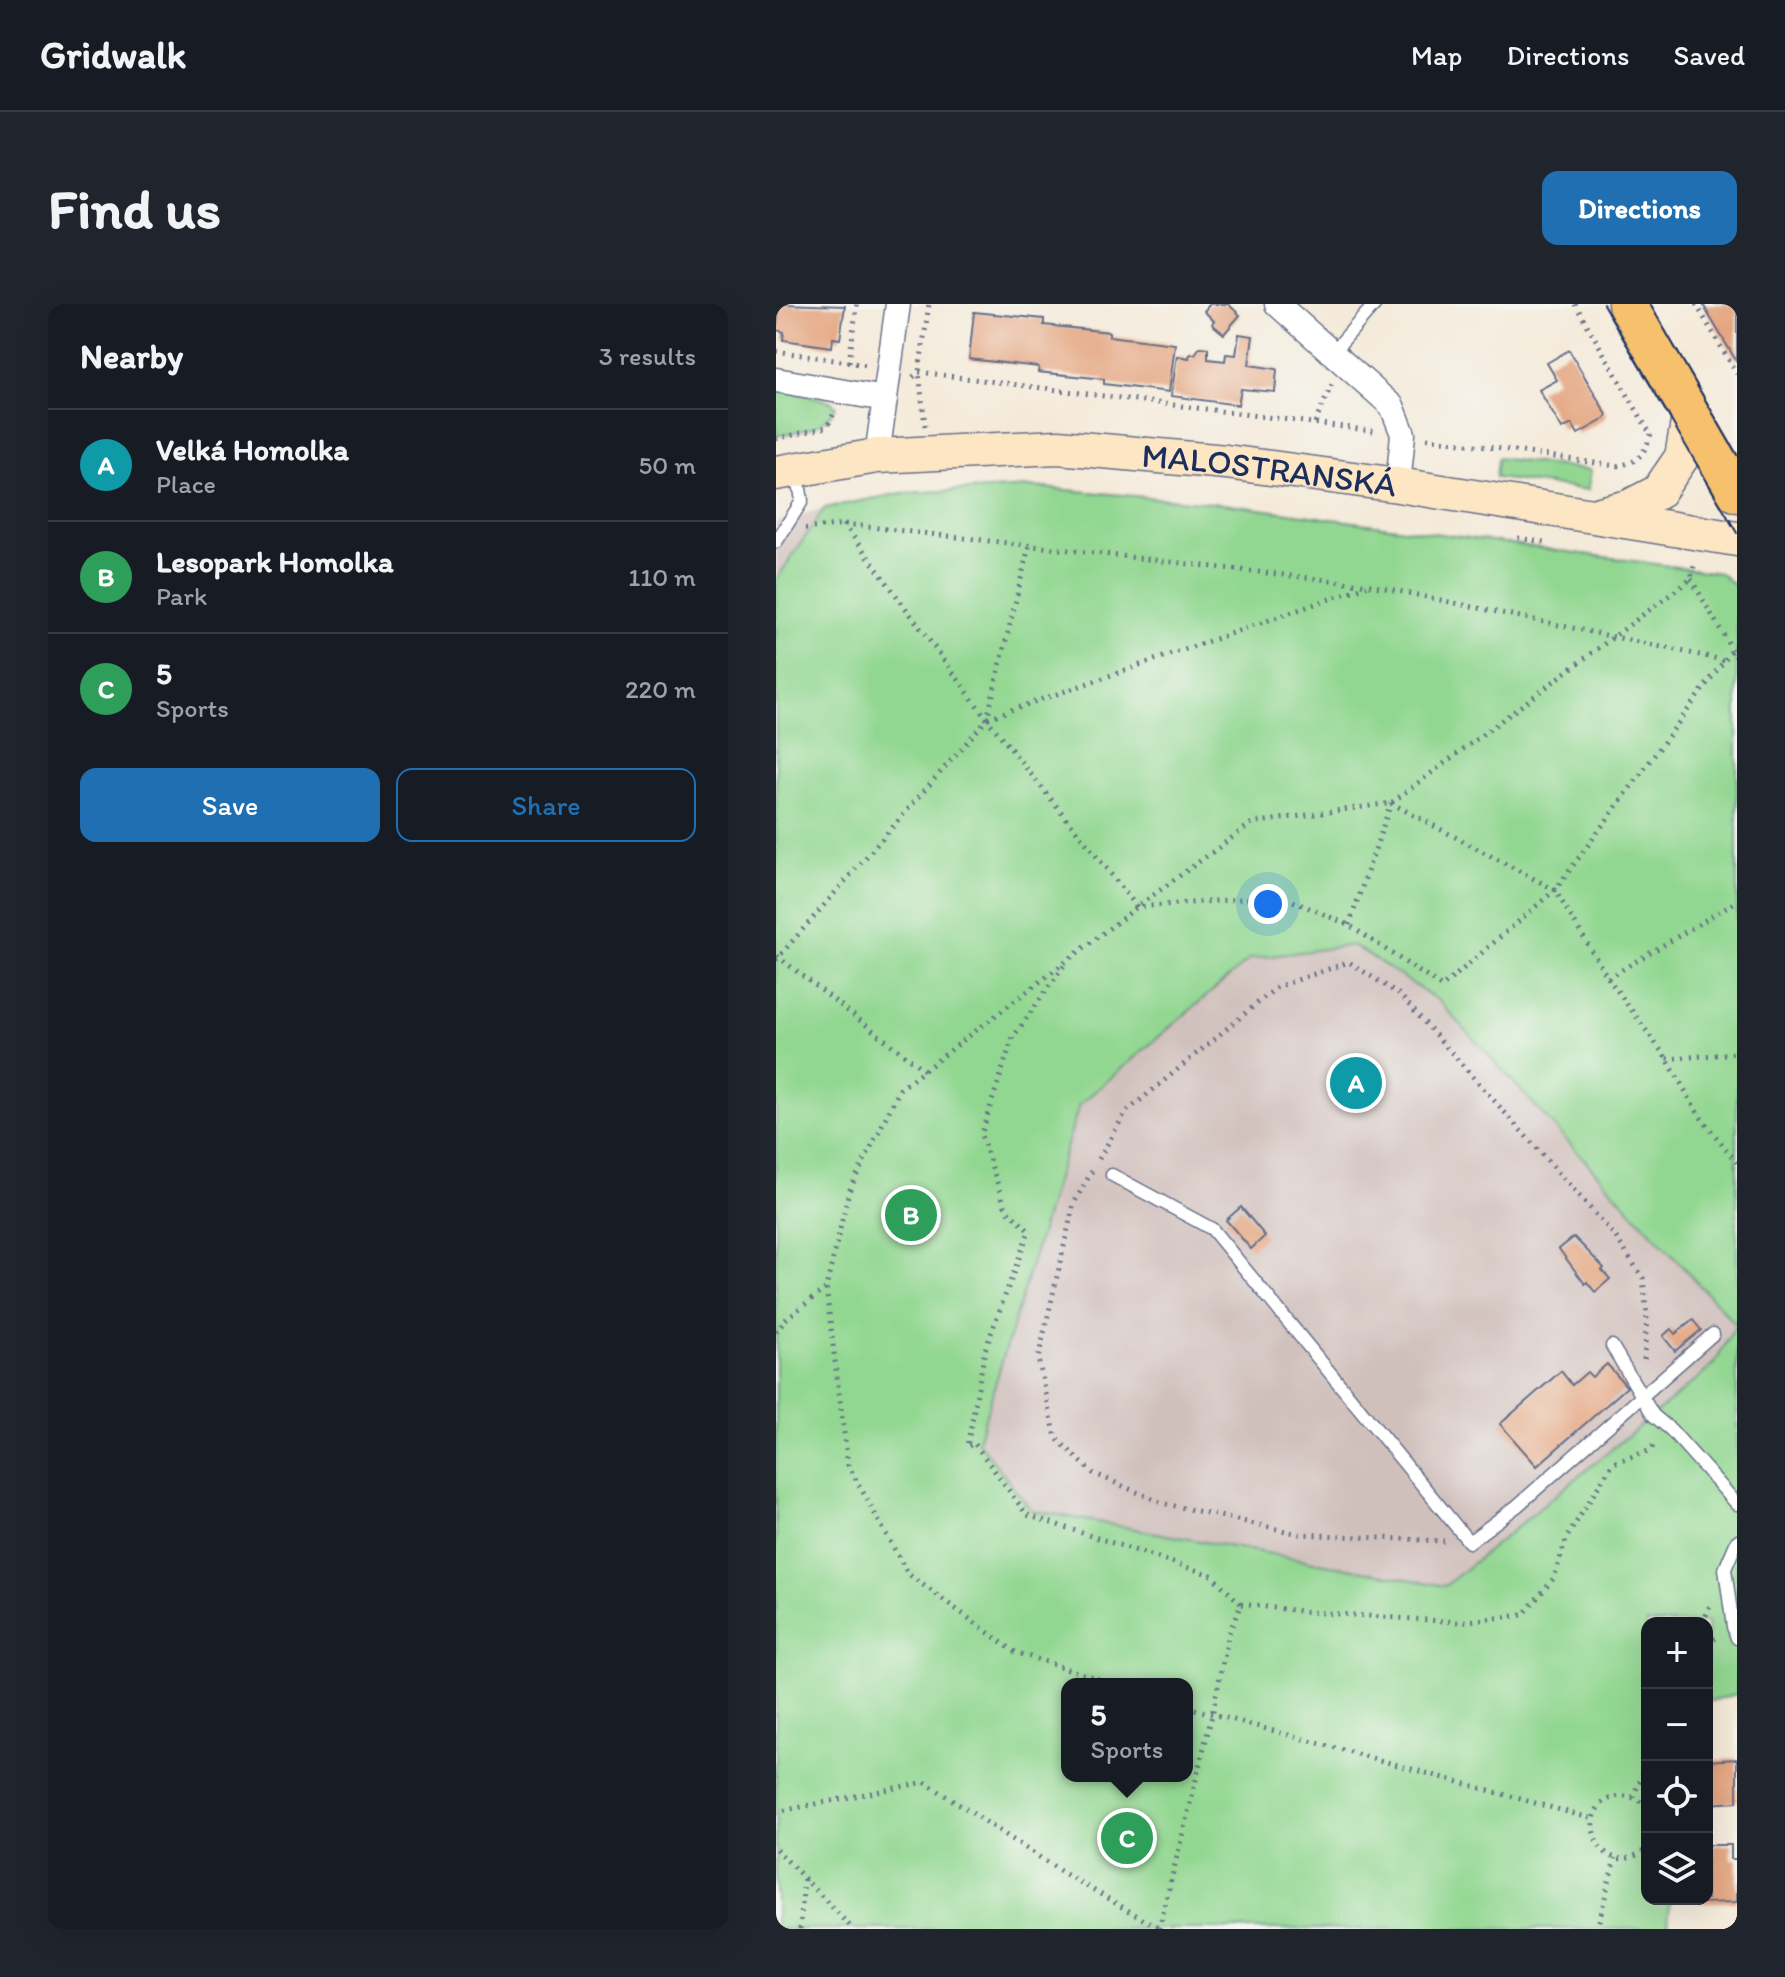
<!DOCTYPE html>
<meta charset="utf-8">
<style>
:root{--surface:#171b24;--page:#20242c;--text:#f1f3f6;--muted:#9ea1a6;--line:#363941;--accent:#1f6fb2}
body{margin:0;font-family:Itim,sans-serif;background:var(--page);color:var(--text)}
.controls{position:absolute;right:24px;bottom:24px;display:grid;overflow:hidden;border-radius:16px;box-shadow:0 8px 32px #0002}
.controls button{width:72px;height:72px;display:grid;place-items:center;padding:0;border:0;border-bottom:2px solid var(--line);background:var(--surface);color:var(--text);font:40px sans-serif}
.you{position:absolute;left:492px;top:600px;width:28px;height:28px;margin:-20px;border:6px solid #fff;border-radius:50%;background:#1a73e8;box-shadow:0 0 0 12px #1a73e833}
.badge{display:grid;place-items:center;width:52px;height:52px;border-radius:50%;background:var(--accent);color:#fff;font-size:26px;font-weight:700}
.pin{position:absolute;translate:-50% -50%;border:4px solid #fff;box-shadow:0 2px 8px #0006}
.popup{position:absolute;left:285px;top:1374px;width:132px;height:104px;box-sizing:border-box;display:grid;place-content:center;border-radius:16px;background:var(--surface);filter:drop-shadow(0 2px 6px #0005);font-size:26px;white-space:nowrap;color:var(--muted)}
.popup b{font-size:30px;color:var(--text)}
.popup::after{content:'';position:absolute;left:50%;top:100%;margin-left:-16px;border:16px solid transparent;border-top-color:var(--surface)}
.list{margin:0;padding:0;list-style:none}
h2{display:flex;justify-content:space-between;align-items:center;height:104px;margin:0;padding:0 32px;font-size:34px}
h2 small{font-size:26px;font-weight:400;color:var(--muted)}
.list li{display:grid;grid-template-columns:52px 1fr auto;gap:24px;align-items:center;box-sizing:border-box;height:112px;padding:0 32px;border-top:2px solid var(--line)}
.list b{display:block;font-size:30px;white-space:nowrap}
.list p{margin:0;font-size:26px;white-space:nowrap;color:var(--muted)}
.list em{font-size:26px;font-style:normal;color:var(--muted)}
.actions{display:flex;gap:16px;padding:24px 32px}
.actions a{flex:1;padding:18px 0;border:2px solid var(--accent);border-radius:16px;text-align:center;font-size:28px;color:var(--accent)}
.actions .main{background:var(--accent);color:#fff}
.icon{flex:none;width:44px;height:44px;fill:none;stroke:currentColor;stroke-width:2;stroke-linecap:round;stroke-linejoin:round}
.map{position:relative;flex:none;width:961px;height:1625px;overflow:hidden;border-radius:16px}
header{display:flex;align-items:center;gap:48px;box-sizing:border-box;height:112px;padding:0 40px;background:var(--surface);border-bottom:2px solid var(--line)}
header strong{font-size:38px}
nav{display:flex;gap:44px;margin-inline-start:auto;font-size:28px}
.intro{display:flex;align-items:center;justify-content:space-between;box-sizing:border-box;height:192px;padding:0 48px}
h1{margin:0;font-size:56px}
.button{padding:20px 36px;border-radius:16px;background:var(--accent);color:#fff;font-size:28px;font-weight:700}
main{display:flex;gap:48px;padding:0 48px}
aside{flex:1;background:var(--surface);border-radius:16px;box-shadow:0 8px 32px #0002}
.map>svg:first-child{display:block}
</style>
<header>
<strong>Gridwalk</strong>
<nav><a>Map</a><a>Directions</a><a>Saved</a></nav>
</header>
<div class="intro"><h1>Find us</h1><a class="button">Directions</a></div>
<main>
<aside>
<h2>Nearby<small>3 results</small></h2>
<ul class="list">
<li><span class="badge" style="background:#0f9aa8">A</span><div><b>Velká Homolka</b><p>Place</p></div><em>50 m</em></li>
<li><span class="badge" style="background:#2e9e5b">B</span><div><b>Lesopark Homolka</b><p>Park</p></div><em>110 m</em></li>
<li><span class="badge" style="background:#2e9e5b">C</span><div><b>5</b><p>Sports</p></div><em>220 m</em></li>
</ul>
<div class="actions"><a class="main">Save</a><a>Share</a></div>
</aside>
<div class="map">
<svg width="961" height="1625" viewBox="0 0 961 1625">
<rect width="100%" height="100%" fill="#f6f6f2"/>
<filter id="ink" filterUnits="userSpaceOnUse"><feTurbulence type="fractalNoise" baseFrequency=".0125" numOctaves="2"/><feDisplacementMap in="SourceGraphic" scale="16" xChannelSelector="R" yChannelSelector="G"/><feConvolveMatrix kernelMatrix="1 2 1 2 8 2 1 2 1" color-interpolation-filters="sRGB"/></filter>
<filter id="wash" filterUnits="userSpaceOnUse"><feTurbulence type="fractalNoise" baseFrequency=".006" numOctaves="4" result="noise"/><feDisplacementMap in="SourceGraphic" scale="32" xChannelSelector="R" yChannelSelector="G"/><feGaussianBlur stdDeviation="1.8" result="paint"/><feColorMatrix in="noise" values="0 0 0 0 0 0 0 0 0 0 0 0 0 0 0 0 0 1.4 0 .05"/><feComposite in="paint" operator="in"/></filter>
<g filter="url(#wash)">
<rect width="100%" height="100%" fill="#f4ead9"/>
<g fill="#d0c0bc">
<path d="M49,204L0,276V218Z"/>
<path d="M577,641L663,697L960,1022L938,1061L669,1282L255,1206L202,1137L303,801L474,655Z"/>
</g>
<g fill="#92d791" stroke="#568378" stroke-width="2" fill-rule="evenodd">
<path d="M0,84L54,97L60,102C46,127 26,126 0,132Z"/>
<path d="M721,154L815,166L812,186L719,174Z"/>
<path d="M257,183L448,200L944,269L961,284V1390L931,1398V1319H871V1595H894L892,1625H0V276L49,204L126,189ZM577,641L663,697L960,1021L938,1061L669,1282L255,1206L202,1137L303,801L474,655ZM291,1380H411V1472H291Z"/>
</g>
<g id="blocks">
<g fill="#e4a17a">
<path d="M4,0L69,2L64,35L57,34L56,43L7,36L8,28L0,26Z"/>
<path d="M434,0H452L464,11L448,30L436,20L438,17L428,7Z"/>
<path d="M927,0H961V58L931,8Z"/>
<path d="M198,8L268,15V21L333,28V32L399,40L393,88L328,80V75L262,68L263,63L193,55Z"/>
<path d="M463,30L477,32L473,61L501,65L499,88L465,85L462,101L395,92L401,52L413,54L414,50H419L424,43L432,44V55L449,57L450,50L460,51Z"/>
<path d="M793,46L831,111L827,116L802,130L796,120L786,125L763,86L781,76L771,59Z"/>
<path d="M465,903L489,932L475,945L450,916Z"/>
<path d="M798,933L828,964L826,966L834,975L819,988L811,978L809,980L783,945Z"/>
<path d="M917,1016L925,1026L899,1047L887,1032L895,1025L899,1030Z"/>
<path d="M831,1060L851,1083L761,1162L724,1120L785,1067L796,1081L811,1068L816,1073Z"/>
<path d="M961,1455V1498L931,1500V1457Z"/>
<path d="M931,1541H955V1555H961V1598L923,1599V1595H931Z"/>
</g>
</g>
</g>
<g filter="url(#ink)">
<use href="#blocks" fill-opacity="0" stroke="#677089" stroke-width="2"/>
<g fill="none" stroke-linecap="round" stroke-linejoin="round">
<g stroke="#677089" stroke-width="15">
<g id="service">
<path d="M556,49L599,0"/>
<path d="M0,238L26,197L21,166"/>
<path d="M336,871L436,925L693,1238L741,1202L937,1030"/>
<path d="M836,1042L877,1111L895,1126L961,1200"/>
<path d="M961,1237L949,1265L957,1323L961,1334"/>
</g>
</g>
<g stroke="#677089" stroke-width="27">
<g id="minor">
<path d="M501,0L616,102L627,130L622,181"/>
<path d="M0,76L109,95"/>
<path d="M101,152L122,0"/>
</g>
</g>
<g stroke="#677089" stroke-width="37">
<g id="secondary">
<path id="s1" d="M0,169L101,152L282,143L450,158L622,181L961,235"/>
<path d="M824,210L853,203L882,188L906,153L914,107"/>
</g>
</g>
<g stroke="#677089" stroke-width="41">
<path id="primary" d="M851,0L961,189"/>
</g>
<g stroke="#677089" stroke-width="5" stroke-dasharray="2 6" stroke-linecap="butt">
<path d="M799,0L875,131"/>
<path d="M920,0L961,70"/>
<path d="M0,47L91,61"/>
<path d="M73,58L81,0"/>
<path d="M137,73L143,68L598,127"/>
<path d="M539,119L556,80"/>
<path d="M149,122L143,68L153,0"/>
<path d="M651,134L840,162C862,159 868,151 875,130"/>
<path d="M0,135L51,123L57,111"/>
<path d="M68,220L211,415L361,603L505,592L573,621L666,683L779,586L961,339"/>
<path d="M29,225L68,220L594,281L947,356"/>
<path d="M742,234L768,238"/>
<path d="M915,275L961,354"/>
<path d="M212,414L591,282"/>
<path d="M615,499L779,586L832,674L891,755L923,811L961,859"/>
<path d="M573,621L615,499"/>
<path d="M1,652L148,766"/>
<path d="M0,656L211,415L253,242"/>
<path d="M288,662L237,733L205,831L230,905L253,927L209,1046L191,1143L198,1139L251,1211L435,1271L465,1300L453,1329L436,1411L383,1625"/>
<path d="M832,674L961,597"/>
<path d="M891,755L961,749"/>
<path d="M323,855L349,809L501,683L573,658L624,691L839,932L867,974L871,1012L868,1056"/>
<path d="M316,867L298,899L262,1055L280,1134L317,1169L386,1199L523,1230L668,1237"/>
<path d="M0,1028L11,1014L49,985"/>
<path d="M465,1300L533,1308L682,1318L747,1311L778,1274L791,1233L837,1159L872,1147L881,1139"/>
<path d="M927,1319L934,1301"/>
<path d="M931,1339L942,1333"/>
<path d="M338,1380L239,1348L132,1270L72,1161L50,984L73,887L124,785L361,603L476,519L615,499L915,275L919,257"/>
<path d="M411,1403L817,1515"/>
<path d="M857,1493L871,1459"/>
<path d="M871,1503C864,1496 854,1491 843,1492C792,1500 824,1584 871,1544"/>
<path d="M0,1508L149,1478L286,1568L384,1625"/>
<path d="M0,1545L77,1625"/>
<path d="M24,1625L28,1574"/>
<path d="M821,1625L839,1554"/>
</g>
<use href="#service" stroke="#fff" stroke-width="12"/>
<use href="#minor" stroke="#fff" stroke-width="24"/>
<use href="#secondary" stroke="#fce6c4" stroke-width="34"/>
<use href="#primary" stroke="#f7c06c" stroke-width="38"/>
<g stroke="#1b2f5e" stroke-width="2">
<path d="M827,0L961,229"/>
<path d="M874,0L961,151"/>
</g>
</g>
</g>
<g text-anchor="middle" stroke-width="7" stroke-linejoin="round" paint-order="stroke">
<g font-size="34" fill="#1b2f5e" stroke="#f6f6f2">
<text dy="12" stroke="none"><textPath href="#s1" startOffset="496">MALOSTRANSKÁ</textPath></text>
</g>
</g>
</svg>
<div class="controls">
<button>+</button>
<button>−</button>
<button><svg class="icon" aria-label="locate" viewBox="0 0 24 24"><circle cx="12" cy="12" r="6"/><path d="M12 2v4M12 18v4M2 12h4M18 12h4"/></svg></button>
<button><svg class="icon" aria-label="layers" viewBox="0 0 24 24"><path d="M12 4l9 5-9 5-9-5zM3 14l9 5 9-5"/></svg></button>
</div>
<div class="you"></div>
<div class="pin badge" style="left:580px;top:779px;background:#0f9aa8">A</div>
<div class="pin badge" style="left:135px;top:911px;background:#2e9e5b">B</div>
<div class="pin badge" style="left:351px;top:1534px;background:#2e9e5b">C</div>
<div class="popup"><b>5</b>Sports</div>
</div>
</main>
